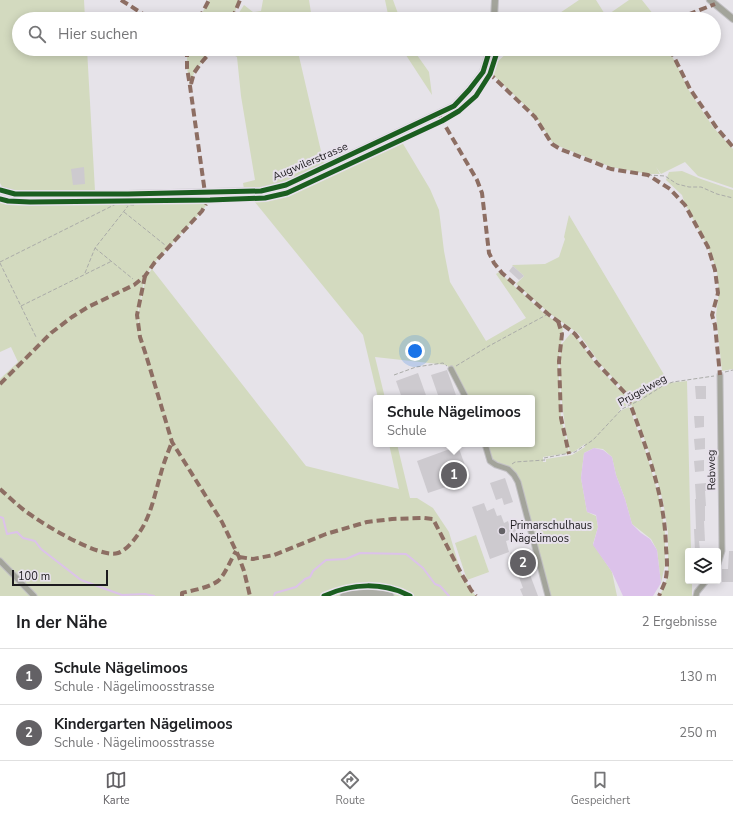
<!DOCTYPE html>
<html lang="de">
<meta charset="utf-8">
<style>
:root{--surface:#fff;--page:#f2f2f2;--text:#202124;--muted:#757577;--line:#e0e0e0;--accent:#636165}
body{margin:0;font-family:"Nunito Sans",sans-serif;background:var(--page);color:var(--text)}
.controls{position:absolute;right:12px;bottom:12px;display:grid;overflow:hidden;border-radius:4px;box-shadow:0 2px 10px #0003}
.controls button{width:36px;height:36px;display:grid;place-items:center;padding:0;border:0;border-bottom:1px solid var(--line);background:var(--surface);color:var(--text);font:20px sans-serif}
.scale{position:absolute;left:12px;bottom:10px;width:96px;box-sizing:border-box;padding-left:4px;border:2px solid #1d1b1e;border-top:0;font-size:11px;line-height:14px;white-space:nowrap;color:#1d1b1e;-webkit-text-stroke:3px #e7e1eb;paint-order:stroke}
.you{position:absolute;left:415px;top:351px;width:14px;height:14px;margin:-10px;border:3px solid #fff;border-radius:50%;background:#1a73e8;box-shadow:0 0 0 6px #1a73e833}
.badge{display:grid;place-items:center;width:26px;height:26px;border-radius:50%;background:var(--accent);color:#fff;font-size:13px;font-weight:700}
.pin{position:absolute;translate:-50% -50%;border:2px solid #fff;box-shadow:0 1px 4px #0006}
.popup{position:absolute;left:373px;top:395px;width:162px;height:52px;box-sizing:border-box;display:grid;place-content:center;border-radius:4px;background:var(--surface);filter:drop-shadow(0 1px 3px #0005);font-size:13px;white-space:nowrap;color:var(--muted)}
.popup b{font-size:15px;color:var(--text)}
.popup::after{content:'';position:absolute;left:50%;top:100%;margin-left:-8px;border:8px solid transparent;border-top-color:var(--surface)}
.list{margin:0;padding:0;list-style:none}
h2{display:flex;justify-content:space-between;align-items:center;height:52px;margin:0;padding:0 16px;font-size:17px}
h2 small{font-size:13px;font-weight:400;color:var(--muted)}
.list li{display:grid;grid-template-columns:26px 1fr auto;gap:12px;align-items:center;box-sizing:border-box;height:56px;padding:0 16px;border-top:1px solid var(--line)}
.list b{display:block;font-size:15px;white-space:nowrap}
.list p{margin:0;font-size:13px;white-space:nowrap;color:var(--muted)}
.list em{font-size:13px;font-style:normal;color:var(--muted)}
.icon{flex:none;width:22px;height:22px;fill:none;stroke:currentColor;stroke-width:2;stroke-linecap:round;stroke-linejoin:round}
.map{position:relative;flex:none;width:733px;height:596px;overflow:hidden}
.search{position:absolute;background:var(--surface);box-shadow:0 2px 10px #0003;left:12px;right:12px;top:12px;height:44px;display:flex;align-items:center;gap:10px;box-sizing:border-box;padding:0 14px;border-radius:22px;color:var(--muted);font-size:15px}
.sheet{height:164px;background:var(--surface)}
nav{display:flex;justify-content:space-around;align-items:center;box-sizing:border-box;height:56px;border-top:1px solid var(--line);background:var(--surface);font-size:11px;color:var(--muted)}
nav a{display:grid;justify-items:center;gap:2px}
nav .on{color:var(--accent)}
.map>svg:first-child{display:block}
</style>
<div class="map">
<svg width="733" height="596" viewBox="0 0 733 596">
<rect width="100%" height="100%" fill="#e6e3e9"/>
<g fill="#d3dabf" fill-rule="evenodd">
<path d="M0,0H84L85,19H19V49H87L95,191H16L4,190L0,183Z"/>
<path d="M209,0H238V4L232,19H199Z"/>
<path d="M263,0H309L312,19H235L244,5L253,12L261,11Z"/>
<path d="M385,0H393L400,19H389Z"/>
<path d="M579,0H596L606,16L629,0H642L657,19H551Z"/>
<path d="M187,49H213L201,63L194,73L190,86L187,68Z"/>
<path d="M222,49H305L298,52L324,164C296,178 276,187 244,189L243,183L255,180L241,96L237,57Z"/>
<path d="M402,49H414L417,55L429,72L432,95Z"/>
<path d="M511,49H668L680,71L688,89L713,127L733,149V188L698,176L685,162L661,174L656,167L660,174H648L611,167L561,147L552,142L535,115L492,74L496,63Z"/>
<path d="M402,142L430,189L439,210L444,251L450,282L486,341L526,318L496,274L499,272L545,314L563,327L561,345L571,333L576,337L598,367L624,394L629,404L621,408L618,413L622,410L629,407L647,455L660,501L665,533V565L661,583L657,550L651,539L632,524L625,499L616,475L612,457L603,449L594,448L584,453L581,478L587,512L596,516L598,527L593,544L612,572L617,596H551L518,476L508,467L493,460L487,444H532V398H466L447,365L375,357L385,398H378L363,335L254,201L283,196L297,191ZM561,346C558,382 563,418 570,453L575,451L585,444V447L572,455L546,459V462H543V457L569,453L561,417L558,361Z"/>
<path d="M682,171L701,179L733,190V369L722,371L716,315L719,293L717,271L708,247L685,204L682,195L666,180L669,172Z"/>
<path d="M0,195L4,196L8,201L30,202L210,200L202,211L155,262L145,276L137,315L140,337L146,354L140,337L138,315L146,277L152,269L306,466L399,489L389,444H397L410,498H417L433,508L449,532L461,573L471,590L476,596H0V379L18,362L11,347L0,352Z"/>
<path d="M569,215L669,383L687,381L691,551H688V581H692V596H660L668,576V533L663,501L648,449L627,393L601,365L579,334L549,313L516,284L524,276L512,265L545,264L559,257L565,239L564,237Z"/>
<path d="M476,535L489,572L467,580L455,543Z"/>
</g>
<path fill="#dcc2ea" d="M594,448L603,450L612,457L616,475L625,499L632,524L641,533L650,539L657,550L661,583L653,596H623L612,572L593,545L598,527L596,515L587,512L581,478L584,453Z"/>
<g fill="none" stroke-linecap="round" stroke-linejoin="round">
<g stroke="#dcc2ea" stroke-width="2">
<path d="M0,517L3,518L7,534L17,532L23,538L35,541L41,549L81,580L122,595L145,594L154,596"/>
<path d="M274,596L275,593L296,587L305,579L310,577L313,571L326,560L346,559L360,553L406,554L423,568L435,584L440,586L449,596"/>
</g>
</g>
<g fill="#cdcacf">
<path d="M84,167L85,184L73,185L71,169Z"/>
<path d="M513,266L524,276L519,280L509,271Z"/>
<path d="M447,370L457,398H439L431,375Z"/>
<path d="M418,373L427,398H402L396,381Z"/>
<path d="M695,386H706V399H696Z"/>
<path d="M694,416H704V427L695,428Z"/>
<path d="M705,438V449L695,450L694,439Z"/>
<path d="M458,446L470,479L428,493L417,461Z"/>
<path d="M704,460V471L695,472L694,461Z"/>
<path d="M505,478L513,502L504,505L502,498L496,500L490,483Z"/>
<path d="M706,483V491H705L706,506H705V521H704L705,541H699L700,551H695L694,529H696L695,499H696L695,484Z"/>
<path d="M484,503L487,511L494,508L497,516L501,515L504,523L508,521L511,530L515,528L518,537L506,541L509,552L490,559L472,507Z"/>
<path d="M524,548L532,571L529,572L538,596H523L520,589L523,588L510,553Z"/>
<path d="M729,551H733V582H722V569H728Z"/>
</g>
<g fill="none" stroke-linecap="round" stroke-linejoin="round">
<g stroke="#c2c0c4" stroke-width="7">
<g id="minor">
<path d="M451,369L466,398"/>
<path d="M485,444L490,461L496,465L508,469L514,475L518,482L548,596"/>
<path d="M0,561L34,596"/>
<path d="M718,564L722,551L720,375"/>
<path d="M696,596L697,592L706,581"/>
</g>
</g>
<g stroke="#c2c0c4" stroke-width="8">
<g id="tertiary">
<path d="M710,0L733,19"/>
<path d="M494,19L495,0"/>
<path d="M0,190L15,194H128L261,191L286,185L454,106L469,90L483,72L490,49"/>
</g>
</g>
<g stroke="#c2c0c4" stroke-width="9">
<path id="secondary" d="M344,596C360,592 375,592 390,596"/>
</g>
<g stroke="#aaaba8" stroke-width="1" stroke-dasharray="4 2" stroke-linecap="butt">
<path d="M648,175L665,176L677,184L689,187H701L717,194L733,198"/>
<path d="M124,212L165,245"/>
<path d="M95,248L133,279"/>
<path d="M0,262L116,204L134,205"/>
<path d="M0,263L36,337"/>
<path d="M85,273L95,248L128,206"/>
<path d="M21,306L112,261"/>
<path d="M456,366L489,346L548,314"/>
<path d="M725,372L733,370"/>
<path d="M394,375L416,367L443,363L447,366"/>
<path d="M512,464L515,462L545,460L544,458L575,452L593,440L622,409L642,399L664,385L673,382L714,376"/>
</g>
<use href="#minor" stroke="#a3a49b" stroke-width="5"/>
<use href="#tertiary" stroke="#a3a49b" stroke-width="6"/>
<use href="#secondary" stroke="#acada6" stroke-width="7"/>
<g stroke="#8d6e63" stroke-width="4" stroke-dasharray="8 4" stroke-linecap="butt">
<path d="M121,0L151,19"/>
<path d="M199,19L209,0"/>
<path d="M232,19L240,0"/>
<path d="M677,19L715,4"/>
<path d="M187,49V68L190,86L205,193"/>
<path d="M670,49L690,89L716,127L733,147"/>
<path d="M488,73L490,74L535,117L552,144L560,149L611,169L648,175L670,189L685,205L708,247L715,270L718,293L712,315L715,325L720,375"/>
<path d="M191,84L194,73L201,63L213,49"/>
<path d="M440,117L477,180L482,193L489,253L494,263L502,273L548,314L570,330L575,334L597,363L626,394L628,398C646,447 665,495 666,548C667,559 668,571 665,582C663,587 661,591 659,596"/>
<path d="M145,276L137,315L140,337L146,355L172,442L222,522L239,557L244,571L250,596"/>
<path d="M558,321L562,334L559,361L561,418L569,454"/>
<path d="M0,384L51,333L72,317L88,307L134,285L145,276L155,262L202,211L206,204"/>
<path d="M0,489C9,497 18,506 28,513C43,524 100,559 118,553C127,550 134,540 139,533C151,516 155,493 161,473C164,462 168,452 172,442"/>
<path d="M239,557L253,559L274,555L326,534L367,522L392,519L424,518L433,519L461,573L471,590L476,596"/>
<path d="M182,596V593C194,590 208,588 218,581C225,575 231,559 236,551"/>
</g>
<g stroke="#e7e1eb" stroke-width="8">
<g id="cycleway">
<path d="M0,190L15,194H128L261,191L286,185L454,106L469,90L483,72L490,49"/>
<path d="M0,199L8,201L30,202L210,200L265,198L287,193L442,121L459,111L476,96L490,74L498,49"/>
<path d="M324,596C352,583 383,582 410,596"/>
</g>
</g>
<use href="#cycleway" stroke="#1b5e20" stroke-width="5"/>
</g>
<circle fill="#636165" stroke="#e7e1eb" stroke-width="1.5" cx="502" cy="531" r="4"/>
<g text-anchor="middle" stroke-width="4" stroke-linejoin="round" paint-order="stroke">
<g font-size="11" fill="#1d1b1e" stroke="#e7e1eb">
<text transform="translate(310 161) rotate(-23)" y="4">Augwilerstrasse</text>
<text transform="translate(642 390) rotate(-29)" y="4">Prügelweg</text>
<text transform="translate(711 470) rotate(-91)" y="4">Rebweg</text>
</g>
<g font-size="11" fill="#1d1b1e" stroke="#e7e1eb" text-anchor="start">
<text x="510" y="529">Primarschulhaus<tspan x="510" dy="13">Nägelimoos</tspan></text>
</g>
</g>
</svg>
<div class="controls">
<button><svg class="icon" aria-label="layers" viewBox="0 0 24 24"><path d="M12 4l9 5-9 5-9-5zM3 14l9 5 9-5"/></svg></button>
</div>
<div class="scale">100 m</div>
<div class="you"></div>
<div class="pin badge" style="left:454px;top:475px">1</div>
<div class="popup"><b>Schule Nägelimoos</b>Schule</div>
<div class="pin badge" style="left:523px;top:563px">2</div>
<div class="search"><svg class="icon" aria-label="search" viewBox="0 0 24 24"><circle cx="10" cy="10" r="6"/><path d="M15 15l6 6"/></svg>Hier suchen</div>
</div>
<section class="sheet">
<h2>In der Nähe<small>2 Ergebnisse</small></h2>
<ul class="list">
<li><span class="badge">1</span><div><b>Schule Nägelimoos</b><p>Schule · Nägelimoosstrasse</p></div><em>130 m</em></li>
<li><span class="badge">2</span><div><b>Kindergarten Nägelimoos</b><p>Schule · Nägelimoosstrasse</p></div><em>250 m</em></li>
</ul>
</section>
<nav>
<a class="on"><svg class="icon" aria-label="map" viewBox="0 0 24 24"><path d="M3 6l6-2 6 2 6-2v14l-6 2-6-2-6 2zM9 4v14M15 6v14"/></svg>Karte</a>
<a><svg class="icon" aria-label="directions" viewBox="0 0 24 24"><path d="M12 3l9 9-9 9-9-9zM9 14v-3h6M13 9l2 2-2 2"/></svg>Route</a>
<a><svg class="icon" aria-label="saved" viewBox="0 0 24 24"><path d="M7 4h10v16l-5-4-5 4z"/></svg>Gespeichert</a>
</nav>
